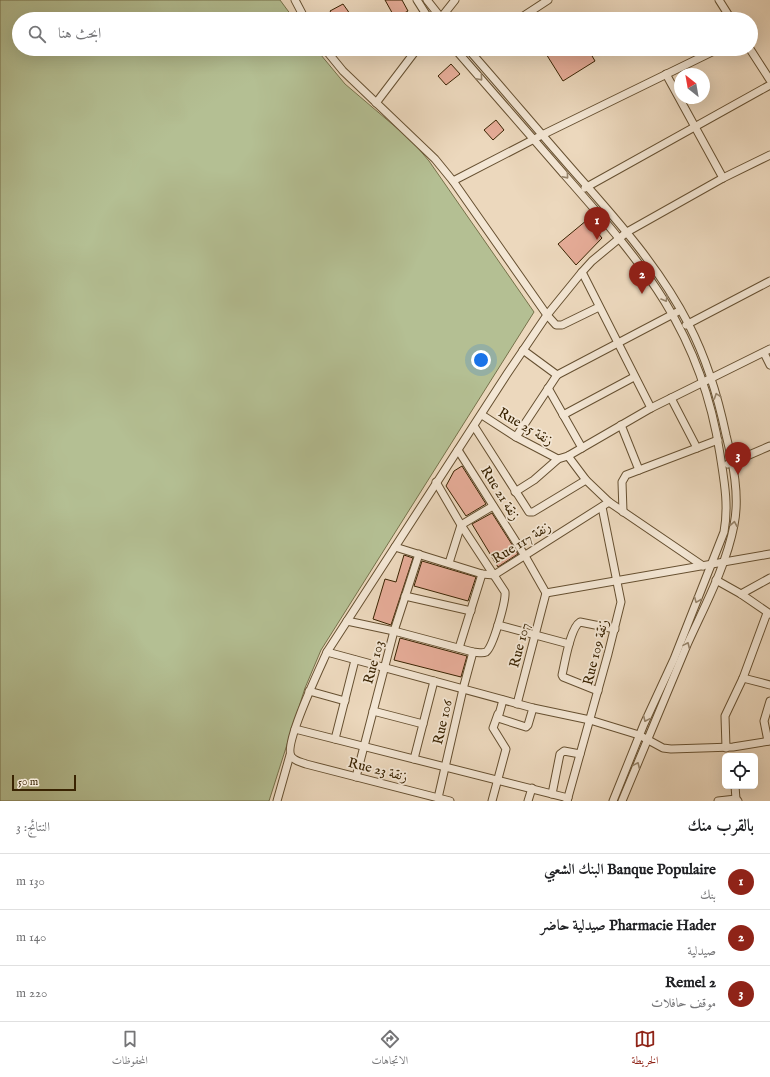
<!DOCTYPE html>
<html lang="ar">
<meta charset="utf-8">
<style>
:root{--surface:#fff;--page:#f6f6f6;--text:#202124;--muted:#757577;--line:#e0e0e0;--accent:#8f2418}
body{margin:0;font-family:"IM FELL English",Amiri,serif;background:var(--page);color:var(--text);direction:rtl}
.controls{position:absolute;right:12px;bottom:12px;display:grid;overflow:hidden;border-radius:6px;box-shadow:0 4px 16px #0002}
.controls button{width:36px;height:36px;display:grid;place-items:center;padding:0;border:0;border-bottom:1px solid var(--line);background:var(--surface);color:var(--text);font:20px sans-serif}
.compass{position:absolute;left:674px;top:68px;width:36px;height:36px;border-radius:50%;background:var(--surface);box-shadow:0 4px 16px #0002;rotate:329deg}
.scale{position:absolute;left:12px;bottom:10px;width:64px;box-sizing:border-box;padding-left:4px;border:2px solid #392302;border-top:0;font-size:11px;line-height:14px;white-space:nowrap;color:#392302;-webkit-text-stroke:3px #f3e6d4;paint-order:stroke}
.you{position:absolute;left:481px;top:360px;width:14px;height:14px;margin:-10px;border:3px solid #fff;border-radius:50%;background:#1a73e8;box-shadow:0 0 0 6px #1a73e833}
.badge{display:grid;place-items:center;width:26px;height:26px;border-radius:50%;background:var(--accent);color:#fff;font-size:13px;font-weight:700}
.pin{position:absolute;translate:-50% -33px;filter:drop-shadow(0 1px 2px #0008)}
.pin::after{content:'';position:absolute;top:21px;width:14px;height:12px;background:inherit;clip-path:polygon(0 0,100% 0,50% 100%)}
.list{margin:0;padding:0;list-style:none}
h2{display:flex;justify-content:space-between;align-items:center;height:52px;margin:0;padding:0 16px;font-size:17px}
h2 small{font-size:13px;font-weight:400;color:var(--muted)}
.list li{display:grid;grid-template-columns:26px 1fr auto;gap:12px;align-items:center;box-sizing:border-box;height:56px;padding:0 16px;border-top:1px solid var(--line)}
.list b{display:block;font-size:15px;white-space:nowrap}
.list p{margin:0;font-size:13px;white-space:nowrap;color:var(--muted)}
.list em{font-size:13px;font-style:normal;color:var(--muted)}
.icon{flex:none;width:22px;height:22px;fill:none;stroke:currentColor;stroke-width:2;stroke-linecap:round;stroke-linejoin:round}
.map{position:relative;flex:none;width:770px;height:801px;overflow:hidden;direction:ltr}
.search{position:absolute;background:var(--surface);box-shadow:0 4px 16px #0002;left:12px;right:12px;top:12px;height:44px;display:flex;align-items:center;gap:10px;box-sizing:border-box;padding:0 14px;border-radius:22px;color:var(--muted);font-size:15px}
.sheet{height:220px;background:var(--surface)}
nav{display:flex;justify-content:space-around;align-items:center;box-sizing:border-box;height:56px;border-top:1px solid var(--line);background:var(--surface);font-size:11px;color:var(--muted)}
nav a{display:grid;justify-items:center;gap:2px}
nav .on{color:var(--accent)}
.map>svg:first-child{display:block}
</style>
<div class="map">
<svg width="770" height="801" viewBox="0 0 770 801">
<rect width="100%" height="100%" fill="#ecd8bd"/>
<filter id="stains"><feTurbulence type="fractalNoise" baseFrequency=".005" numOctaves="4"/><feColorMatrix values="0 0 0 0 .2 0 0 0 0 .09 0 0 0 0 .02 0 0 0 .5 -.17"/></filter>
<radialGradient id="worn" r=".72"><stop offset=".6" stop-color="#630" stop-opacity="0"/><stop offset="1" stop-color="#630" stop-opacity=".3"/></radialGradient>
<path fill="#b4bf93" stroke="#76714a" d="M0,0H280L294,19H19V49H316L345,84L412,141L429,161L534,312L321,650L305,688L269,801H0Z"/>
<g fill="#e6ac98" stroke="#392302">
<path d="M385,0H402L408,11L395,18Z"/>
<path d="M343,4L348,11L352,19H335L330,11Z"/>
<path d="M543,49H588L595,61L563,81Z"/>
<path d="M451,64L460,74L446,85L438,76Z"/>
<path d="M496,120L504,130L493,140L484,130Z"/>
<path d="M587,220L602,238L576,265L558,244Z"/>
<path d="M462,466L486,504L466,516L446,486L454,471Z"/>
<path d="M492,513L518,554L498,567L472,524Z"/>
<path d="M404,555L413,558L391,625L373,619L385,579L396,582Z"/>
<path d="M422,561L476,577L468,601L414,586Z"/>
<path d="M400,638L467,656L461,677L394,660Z"/>
</g>
<g fill="none" stroke-linecap="round" stroke-linejoin="round">
<g stroke="#665031" stroke-width="9">
<g id="street">
<path d="M295,0L305,19"/>
<path d="M417,0L429,19"/>
<path d="M427,0L442,19"/>
<path d="M719,0L731,19"/>
<path d="M440,19L455,0"/>
<path d="M519,19L548,0"/>
<path d="M325,49L343,71L435,159L453,181L547,315L556,325H562L599,307"/>
<path d="M455,49C491,90 526,131 562,172C642,263 701,329 720,454C724,480 729,505 724,532L674,659L644,724L613,801"/>
<path d="M468,49C505,91 541,134 578,176C619,222 661,270 689,325C707,360 718,397 726,435C733,463 740,496 734,525C726,567 704,607 687,645C665,697 644,749 622,801"/>
<path d="M750,49L770,80"/>
<path d="M666,74L723,178"/>
<path d="M376,103L417,49"/>
<path d="M453,181L542,135L718,49"/>
<path d="M585,188L770,85"/>
<path d="M582,272L651,408"/>
<path d="M686,325L770,281"/>
<path d="M523,350L557,375L677,312"/>
<path d="M764,353L770,365"/>
<path d="M548,388L582,448"/>
<path d="M671,398L697,448"/>
<path d="M482,415L516,437L558,459"/>
<path d="M563,415L634,377"/>
<path d="M621,425L639,470"/>
<path d="M474,426L529,512H533L586,480"/>
<path d="M516,437L557,375"/>
<path d="M458,450L525,556L546,593"/>
<path d="M568,456L586,480L609,502L703,566"/>
<path d="M728,464L770,446"/>
<path d="M515,492L534,480L558,459L568,456L651,408L770,349"/>
<path d="M623,512L622,482L626,475L718,440"/>
<path d="M395,547L482,574L494,575L609,502"/>
<path d="M449,563L461,525L493,506"/>
<path d="M716,580L741,594L770,614"/>
<path d="M546,593L770,554"/>
<path d="M741,594L770,578"/>
<path d="M405,596L471,611"/>
<path d="M347,621L394,631L473,652C477,652 482,654 486,652C493,647 506,601 505,592L461,525L436,482"/>
<path d="M498,625L569,644"/>
<path d="M459,648L482,574"/>
<path d="M327,652L533,708L590,720L639,735L663,748L671,749L733,747L770,741"/>
<path d="M743,678L770,685"/>
<path d="M309,691L345,701"/>
<path d="M598,691L563,677L562,675C565,663 570,628 580,622L615,629"/>
<path d="M503,700L498,718L526,727L528,725L533,708"/>
<path d="M517,704L546,593"/>
<path d="M373,711L423,724"/>
<path d="M295,729L568,798"/>
<path d="M335,739L355,660"/>
<path d="M768,741L764,721L770,701"/>
<path d="M726,748L725,716L743,678L767,613"/>
<path d="M414,759L434,681"/>
<path d="M356,777L394,631L419,554"/>
<path d="M735,786L736,799"/>
<path d="M552,794L560,754L564,751L580,754"/>
<path d="M438,798L463,689L473,652"/>
<path d="M277,801L290,755"/>
<path d="M450,801L306,764C301,762 294,761 291,756C284,743 320,668 327,652L507,374L547,315L582,272L592,261L627,232L723,178L770,155"/>
<path d="M492,801L506,749L493,728L498,714"/>
<path d="M528,801L532,788"/>
<path d="M567,801L608,654L621,602L602,507"/>
<path d="M718,801L736,799L738,801"/>
</g>
</g>
<use href="#street" stroke="#f3e6d4" stroke-width="7"/>
</g>
<defs><path id="oneway-chevron" d="M-2-3.5L2.5 0L-2 3.5" fill="none" stroke-width="1.6" stroke-linecap="round" stroke-linejoin="round"/></defs>
<g stroke="#96846b">
<use href="#oneway-chevron" transform="translate(480 78) rotate(49)"/>
<use href="#oneway-chevron" transform="translate(566 176) rotate(49)"/>
<use href="#oneway-chevron" transform="translate(665 299) rotate(59)"/>
<use href="#oneway-chevron" transform="translate(717 396) rotate(-108)"/>
<use href="#oneway-chevron" transform="translate(734 524) rotate(-80)"/>
<use href="#oneway-chevron" transform="translate(697 600) rotate(112)"/>
<use href="#oneway-chevron" transform="translate(687 645) rotate(-66)"/>
<use href="#oneway-chevron" transform="translate(646 719) rotate(114)"/>
<use href="#oneway-chevron" transform="translate(637 765) rotate(-66)"/>
</g>
<g text-anchor="middle" stroke-width="3.5" stroke-linejoin="round" paint-order="stroke">
<g font-size="14" fill="#392302" stroke="#f3e6d4">
<text transform="translate(526 426) rotate(30)" y="5">Rue 25 زنقة</text>
<text transform="translate(501 493) rotate(58)" y="5">Rue 21 زنقة</text>
<text transform="translate(521 542) rotate(-32)" y="5">Rue 117 زنقة</text>
<text transform="translate(519 645) rotate(-75)" y="5">Rue 107</text>
<text transform="translate(595 652) rotate(-76)" y="5">Rue 109 زنقة</text>
<text transform="translate(373 662) rotate(-75)" y="5">Rue 103</text>
<text transform="translate(442 722) rotate(-77)" y="5">Rue 106</text>
<text transform="translate(378 769) rotate(14)" y="5">Rue 23 زنقة</text>
</g>
</g>
<rect width="100%" height="100%" filter="url(#stains)"/>
<rect width="100%" height="100%" fill="url(#worn)"/>
</svg>
<div class="controls">
<button><svg class="icon" aria-label="locate" viewBox="0 0 24 24"><circle cx="12" cy="12" r="6"/><path d="M12 2v4M12 18v4M2 12h4M18 12h4"/></svg></button>
</div>
<svg class="compass" viewBox="-18 -18 36 36"><path d="M0-13l5 13h-10z" fill="#e53935"/><path d="M0 13l5-13h-10z" fill="#757577"/></svg>
<div class="scale">50 m</div>
<div class="you"></div>
<div class="pin badge" style="left:597px;top:240px">1</div>
<div class="pin badge" style="left:642px;top:294px">2</div>
<div class="pin badge" style="left:738px;top:475px">3</div>
<div class="search"><svg class="icon" aria-label="search" viewBox="0 0 24 24"><circle cx="10" cy="10" r="6"/><path d="M15 15l6 6"/></svg>ابحث هنا</div>
</div>
<section class="sheet">
<h2>بالقرب منك<small>النتائج: 3</small></h2>
<ul class="list">
<li><span class="badge">1</span><div><b>Banque Populaire البنك الشعبي</b><p>بنك</p></div><em>130 m</em></li>
<li><span class="badge">2</span><div><b>Pharmacie Hader صيدلية حاضر</b><p>صيدلية</p></div><em>140 m</em></li>
<li><span class="badge">3</span><div><b>Remel 2</b><p>موقف حافلات</p></div><em>220 m</em></li>
</ul>
</section>
<nav>
<a class="on"><svg class="icon" aria-label="map" viewBox="0 0 24 24"><path d="M3 6l6-2 6 2 6-2v14l-6 2-6-2-6 2zM9 4v14M15 6v14"/></svg>الخريطة</a>
<a><svg class="icon" aria-label="directions" viewBox="0 0 24 24"><path d="M12 3l9 9-9 9-9-9zM9 14v-3h6M13 9l2 2-2 2"/></svg>الاتجاهات</a>
<a><svg class="icon" aria-label="saved" viewBox="0 0 24 24"><path d="M7 4h10v16l-5-4-5 4z"/></svg>المحفوظات</a>
</nav>
